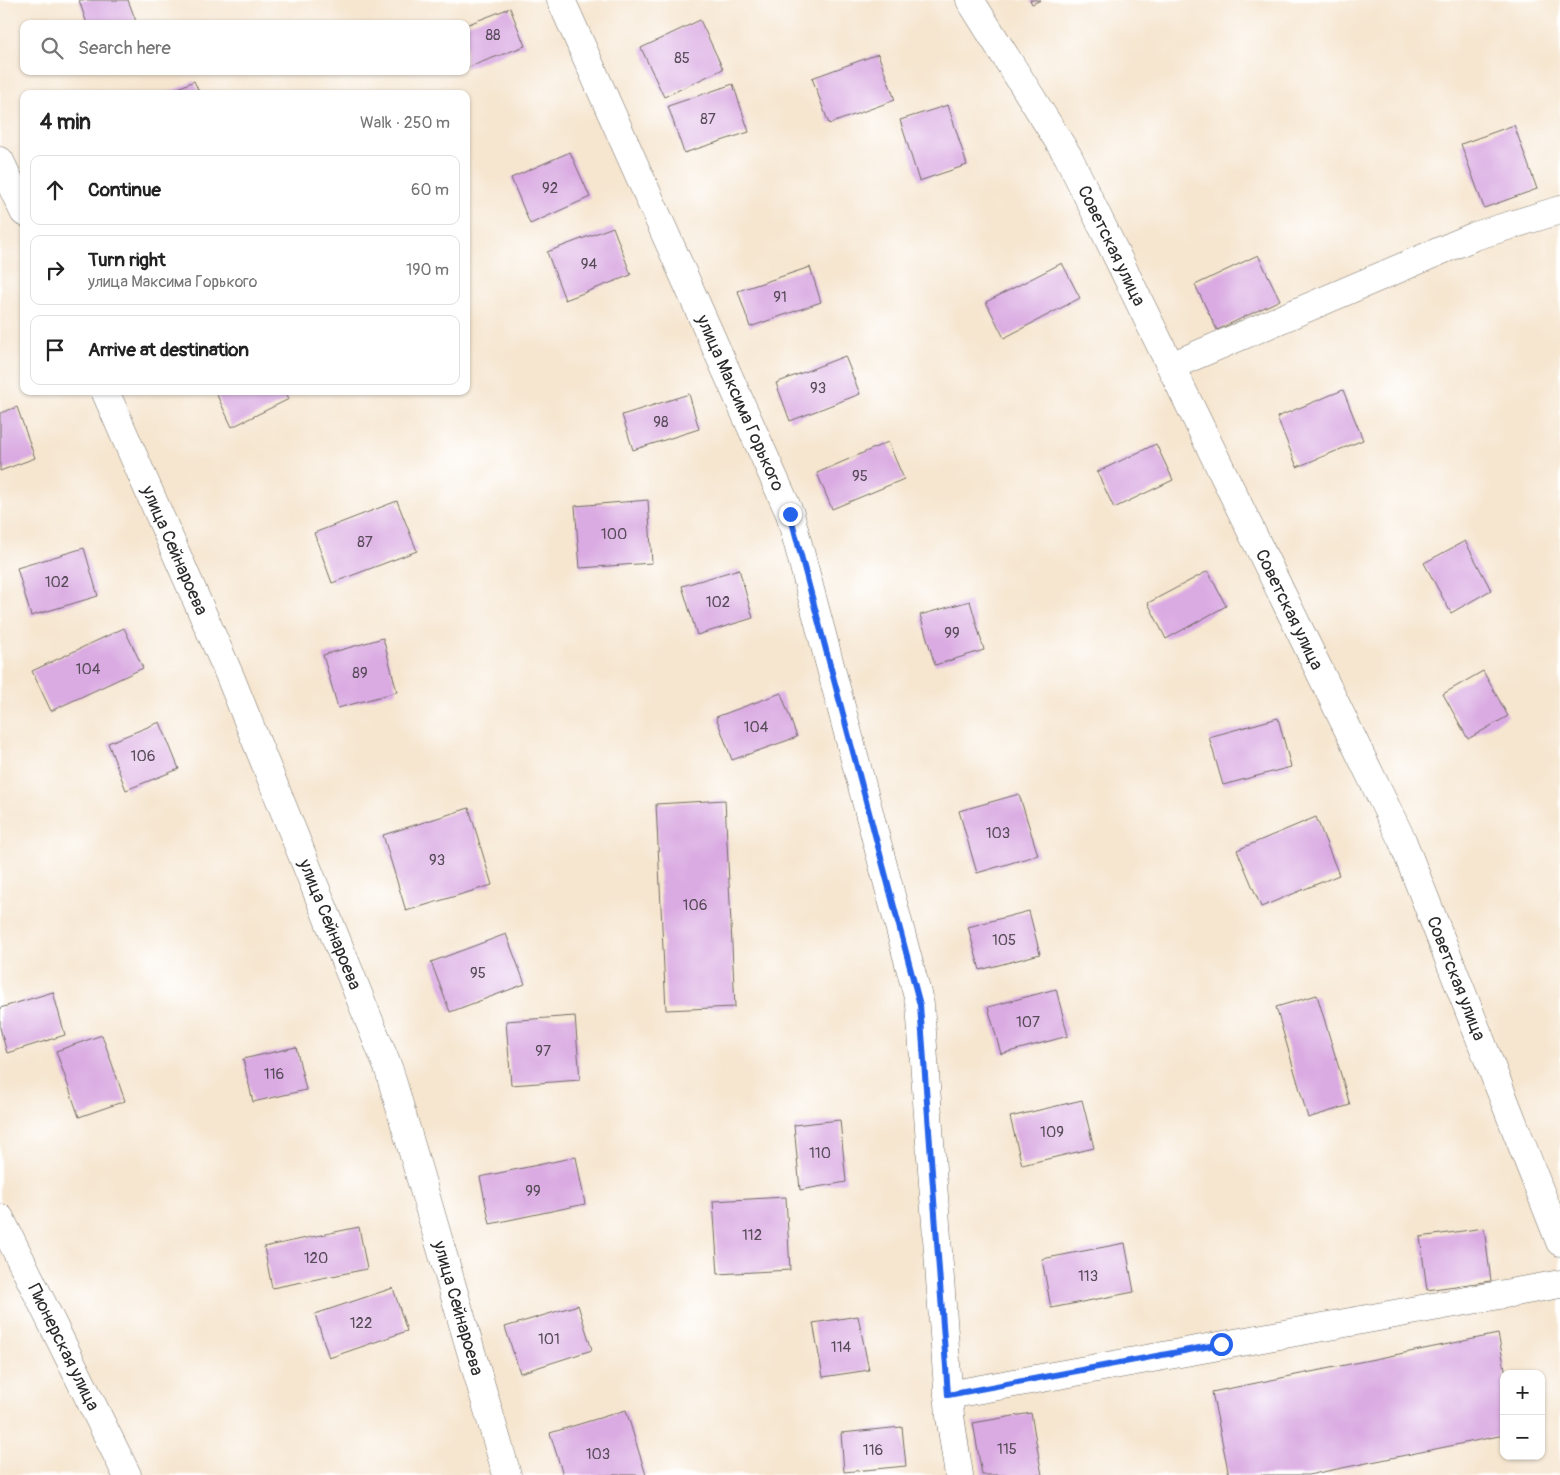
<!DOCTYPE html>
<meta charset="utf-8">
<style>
:root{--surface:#fff;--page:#f2f2f2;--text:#222;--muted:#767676;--line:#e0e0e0}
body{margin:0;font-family:Pangolin,sans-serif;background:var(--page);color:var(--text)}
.controls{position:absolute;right:15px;bottom:15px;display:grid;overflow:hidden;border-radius:10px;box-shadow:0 1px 4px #0004}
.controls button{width:45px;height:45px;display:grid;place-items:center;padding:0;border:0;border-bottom:1px solid var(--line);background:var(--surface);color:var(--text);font:25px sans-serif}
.stop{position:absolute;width:15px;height:15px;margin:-11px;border:4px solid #2563eb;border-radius:50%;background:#fff}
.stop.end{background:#2563eb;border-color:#fff;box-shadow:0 1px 5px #0008}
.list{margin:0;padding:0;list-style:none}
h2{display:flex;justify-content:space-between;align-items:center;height:65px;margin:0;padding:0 20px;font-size:21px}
h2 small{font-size:16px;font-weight:400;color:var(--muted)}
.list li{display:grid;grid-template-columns:32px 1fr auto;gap:15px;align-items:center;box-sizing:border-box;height:70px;margin:0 10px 10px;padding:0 10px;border:1px solid var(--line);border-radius:10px}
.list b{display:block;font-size:19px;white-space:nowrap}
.list p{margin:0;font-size:16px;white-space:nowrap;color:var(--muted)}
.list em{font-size:16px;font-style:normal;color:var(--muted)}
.icon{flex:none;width:28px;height:28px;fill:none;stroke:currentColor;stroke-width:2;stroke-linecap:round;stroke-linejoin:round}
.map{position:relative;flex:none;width:1560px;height:1475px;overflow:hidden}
.search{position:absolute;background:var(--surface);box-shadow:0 1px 4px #0004;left:20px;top:20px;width:450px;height:55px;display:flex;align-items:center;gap:12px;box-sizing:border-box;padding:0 18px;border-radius:10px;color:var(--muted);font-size:19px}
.panel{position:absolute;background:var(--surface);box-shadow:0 1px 4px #0004;left:20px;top:90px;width:450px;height:305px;border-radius:10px}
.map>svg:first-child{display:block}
</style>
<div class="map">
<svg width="1560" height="1475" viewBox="0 0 1560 1475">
<rect width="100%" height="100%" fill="#fff"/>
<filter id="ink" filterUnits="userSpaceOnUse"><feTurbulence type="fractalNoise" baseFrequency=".02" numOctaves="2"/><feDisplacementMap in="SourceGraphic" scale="10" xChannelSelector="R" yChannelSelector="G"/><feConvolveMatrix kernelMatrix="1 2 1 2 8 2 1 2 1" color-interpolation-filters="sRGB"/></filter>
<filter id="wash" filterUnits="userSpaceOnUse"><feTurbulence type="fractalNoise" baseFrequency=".0096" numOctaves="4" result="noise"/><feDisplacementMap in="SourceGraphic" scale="20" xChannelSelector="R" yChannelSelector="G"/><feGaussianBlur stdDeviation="1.12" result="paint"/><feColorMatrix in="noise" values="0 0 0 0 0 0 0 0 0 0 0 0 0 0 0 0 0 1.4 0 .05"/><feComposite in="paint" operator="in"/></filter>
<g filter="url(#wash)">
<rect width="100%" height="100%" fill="#f6e6d0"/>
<g id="blocks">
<g fill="#daabe2">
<path d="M79,0H128L137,24H87Z"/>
<path d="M1030,0H1041L1032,4Z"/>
<path d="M510,8L525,46L466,68V25Z"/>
<path d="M700,20L723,69L664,97L641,48Z"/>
<path d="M878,54L895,100L829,124L812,78Z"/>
<path d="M194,81L200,94H165Z"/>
<path d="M733,84L749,132L684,153L668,106Z"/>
<path d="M948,105L967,165L919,181L900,120Z"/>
<path d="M1514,125L1537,189L1484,208L1461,144Z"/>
<path d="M570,152L590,197L530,224L511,178Z"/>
<path d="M613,227L631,275L565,300L547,252Z"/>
<path d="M1258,255L1280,300L1217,330L1195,285Z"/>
<path d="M1062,263L1080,298L1004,338L986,302Z"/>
<path d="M810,267L821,302L750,327L738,291Z"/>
<path d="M845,356L860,394L790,421L776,383Z"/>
<path d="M1343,390L1363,440L1297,467L1277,417Z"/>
<path d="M215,391H285L289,399L232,427Z"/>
<path d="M689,394L699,429L633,450L622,415Z"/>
<path d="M17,407L35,458L0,471V413Z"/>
<path d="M888,442L904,479L832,509L817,473Z"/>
<path d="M1156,444L1173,480L1114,508L1097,472Z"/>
<path d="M648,500L652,563L580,568L575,506Z"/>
<path d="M397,501L417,551L332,583L314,533Z"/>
<path d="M1465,541L1491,590L1451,613L1424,563Z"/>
<path d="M84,548L98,596L31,616L17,568Z"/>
<path d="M739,569L753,618L697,635L682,586Z"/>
<path d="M1208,571L1226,606L1166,639L1148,603Z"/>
<path d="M970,601L984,650L935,665L920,615Z"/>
<path d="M124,628L143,668L51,711L32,671Z"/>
<path d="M383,638L397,692L338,708L323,655Z"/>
<path d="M1483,671L1508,716L1468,739L1443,694Z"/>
<path d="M781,693L797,737L732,760L716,717Z"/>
<path d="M1278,718L1291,767L1223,785L1209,737Z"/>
<path d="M160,722L179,769L126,790L108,743Z"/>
<path d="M1019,794L1038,855L977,873L959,811Z"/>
<path d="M725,800L735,1007L666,1010L656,804Z"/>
<path d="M469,808L492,885L406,911L383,835Z"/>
<path d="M1316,817L1339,875L1261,907L1237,850Z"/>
<path d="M1029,911L1040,954L980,970L968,927Z"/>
<path d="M506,934L525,984L450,1012L431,962Z"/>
<path d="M1056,989L1068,1036L1001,1054L988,1007Z"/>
<path d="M53,992L65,1035L7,1053L0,1028V1008Z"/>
<path d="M1317,995L1350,1105L1308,1118L1276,1007Z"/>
<path d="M575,1016L580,1080L511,1085L506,1021Z"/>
<path d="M102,1035L125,1101L79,1117L56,1051Z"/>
<path d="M296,1047L306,1090L253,1102L243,1059Z"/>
<path d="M1082,1100L1094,1148L1022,1165L1010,1117Z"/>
<path d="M840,1120L846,1182L800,1190L794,1125Z"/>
<path d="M576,1157L585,1204L490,1224L480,1177Z"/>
<path d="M786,1197L790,1270L718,1274L713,1201Z"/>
<path d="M359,1227L367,1269L272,1288L264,1247Z"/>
<path d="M1484,1228L1491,1281L1427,1290L1420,1237Z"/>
<path d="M1125,1243L1134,1292L1051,1308L1042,1259Z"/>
<path d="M393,1288L407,1331L329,1358L315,1314Z"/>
<path d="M578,1305L592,1350L520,1373L505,1327Z"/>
<path d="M858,1316L869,1370L823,1377L813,1323Z"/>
<path d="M1498,1334L1506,1374H1504V1435L1308,1475H1229L1212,1392Z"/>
<path d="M626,1410L646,1475H563L550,1433Z"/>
<path d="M1031,1413L1042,1475H982L973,1423Z"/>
<path d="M902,1427L906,1466L844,1472L841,1433Z"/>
</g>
</g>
</g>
<g filter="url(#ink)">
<use href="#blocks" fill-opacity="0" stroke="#726c65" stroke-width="1"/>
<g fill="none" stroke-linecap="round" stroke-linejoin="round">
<g stroke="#726c65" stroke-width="29">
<g id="minor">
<path id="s1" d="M561,0L790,514L920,1005L950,1416L959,1475"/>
<path id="s2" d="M970,0L1068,156L1402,840L1560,1242"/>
<path d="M0,161L24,212"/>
<path d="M1171,366L1475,236L1560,210"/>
<path id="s3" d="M105,391L229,674L389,1070L507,1475"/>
<path id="s4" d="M0,1218L127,1475"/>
<path d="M948,1395L1560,1284"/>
</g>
</g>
<use href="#minor" stroke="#fff" stroke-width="28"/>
</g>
</g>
<g fill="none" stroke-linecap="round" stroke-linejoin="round" filter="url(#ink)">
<path stroke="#2563eb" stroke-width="6" d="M790,514L920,1005L948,1395L1221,1344"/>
</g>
<g text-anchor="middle" stroke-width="4.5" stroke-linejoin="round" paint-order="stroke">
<g font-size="15" fill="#574b59">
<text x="493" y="40">88</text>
<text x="682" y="63">85</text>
<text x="708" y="124">87</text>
<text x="550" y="193">92</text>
<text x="589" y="269">94</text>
<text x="780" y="302">91</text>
<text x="818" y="393">93</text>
<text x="661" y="427">98</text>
<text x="860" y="481">95</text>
<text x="614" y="539">100</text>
<text x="365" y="547">87</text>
<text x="57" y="587">102</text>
<text x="718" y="607">102</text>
<text x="952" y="638">99</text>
<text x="88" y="674">104</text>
<text x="360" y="678">89</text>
<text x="756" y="732">104</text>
<text x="143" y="761">106</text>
<text x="998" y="838">103</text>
<text x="437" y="865">93</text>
<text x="695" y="910">106</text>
<text x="1004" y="945">105</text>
<text x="478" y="978">95</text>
<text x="1028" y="1027">107</text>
<text x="543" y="1056">97</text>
<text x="274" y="1079">116</text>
<text x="1052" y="1137">109</text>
<text x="820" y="1158">110</text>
<text x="533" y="1196">99</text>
<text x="752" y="1240">112</text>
<text x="316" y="1263">120</text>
<text x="1088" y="1281">113</text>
<text x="361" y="1328">122</text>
<text x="549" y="1344">101</text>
<text x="841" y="1352">114</text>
<text x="1007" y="1454">115</text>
<text x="873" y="1455">116</text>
<text x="598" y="1459">103</text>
</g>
<g font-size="18" fill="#2b2b2b" stroke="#fff">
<text dy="6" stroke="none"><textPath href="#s2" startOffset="284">Советская улица</textPath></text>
<text dy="6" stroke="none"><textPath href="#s1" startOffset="441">улица Максима Горького</textPath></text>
<text dy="6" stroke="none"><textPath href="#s3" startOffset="174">улица Сейнароева</textPath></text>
<text dy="6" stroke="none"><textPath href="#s2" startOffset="689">Советская улица</textPath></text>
<text dy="6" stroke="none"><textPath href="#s3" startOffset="579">улица Сейнароева</textPath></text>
<text dy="6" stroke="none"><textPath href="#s2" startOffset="1094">Советская улица</textPath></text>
<text dy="6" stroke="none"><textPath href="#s3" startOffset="984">улица Сейнароева</textPath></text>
<text dy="6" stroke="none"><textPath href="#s4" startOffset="144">Пионерская улица</textPath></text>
</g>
</g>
</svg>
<div class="controls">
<button>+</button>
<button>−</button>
</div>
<div class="stop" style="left:1221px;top:1344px"></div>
<div class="stop end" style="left:790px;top:514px"></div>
<div class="search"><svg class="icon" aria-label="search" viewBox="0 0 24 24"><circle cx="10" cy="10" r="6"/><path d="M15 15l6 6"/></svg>Search here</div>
<section class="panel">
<h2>4 min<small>Walk · 250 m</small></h2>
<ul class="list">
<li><svg class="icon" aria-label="ahead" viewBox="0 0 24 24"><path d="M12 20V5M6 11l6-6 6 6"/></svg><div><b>Continue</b></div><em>60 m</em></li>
<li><svg class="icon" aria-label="right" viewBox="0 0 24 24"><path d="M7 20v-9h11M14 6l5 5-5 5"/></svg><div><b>Turn right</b><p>улица Максима Горького</p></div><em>190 m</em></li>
<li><svg class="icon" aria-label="arrive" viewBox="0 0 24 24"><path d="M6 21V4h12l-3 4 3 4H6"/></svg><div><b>Arrive at destination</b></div></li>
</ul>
</section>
</div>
